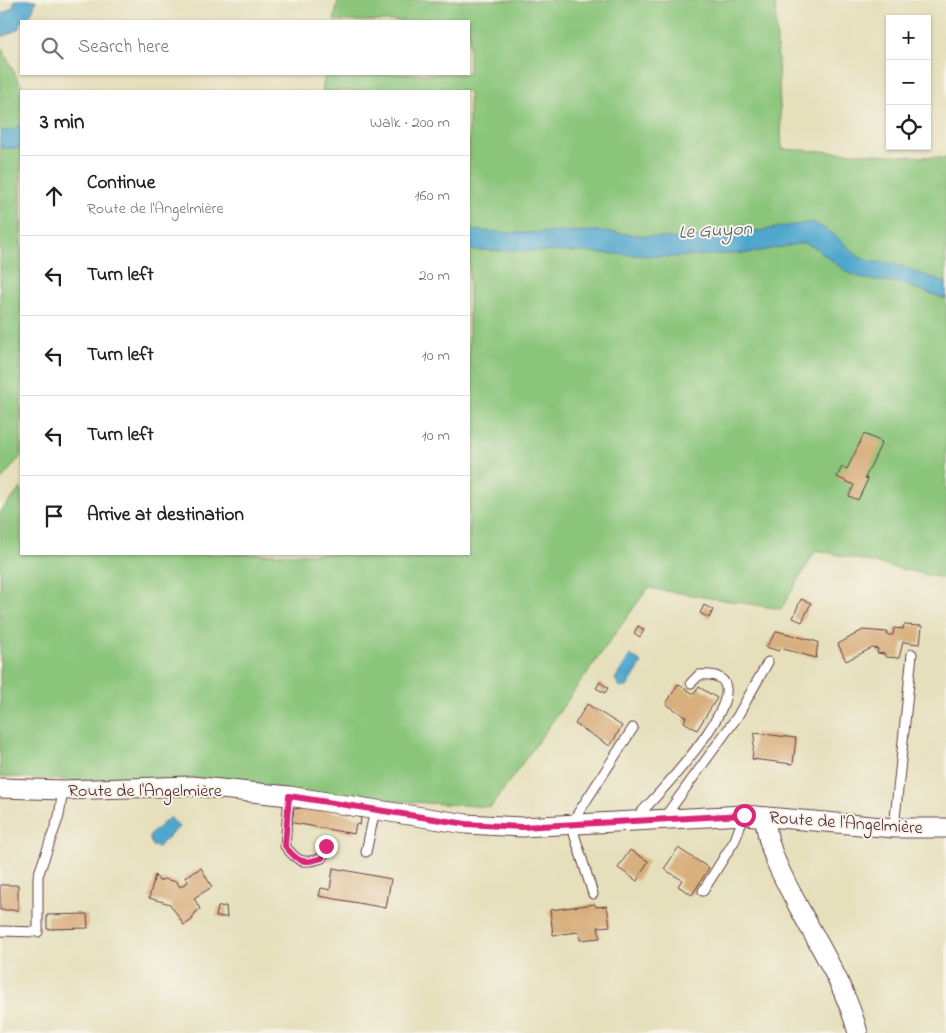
<!DOCTYPE html>
<meta charset="utf-8">
<style>
:root{--surface:#fff;--page:#f6f6f6;--text:#202124;--muted:#757577;--line:#e0e0e0}
body{margin:0;font-family:"Indie Flower",sans-serif;background:var(--page);color:var(--text)}
.controls{position:absolute;right:15px;top:15px;display:grid;overflow:hidden;border-radius:0px;box-shadow:0 1px 4px #0004}
.controls button{width:45px;height:45px;display:grid;place-items:center;padding:0;border:0;border-bottom:1px solid var(--line);background:var(--surface);color:var(--text);font:25px sans-serif}
.stop{position:absolute;width:15px;height:15px;margin:-11px;border:4px solid #db2777;border-radius:50%;background:#fff}
.stop.end{background:#db2777;border-color:#fff;box-shadow:0 1px 5px #0008}
.list{margin:0;padding:0;list-style:none}
h2{display:flex;justify-content:space-between;align-items:center;height:65px;margin:0;padding:0 20px;font-size:21px}
h2 small{font-size:16px;font-weight:400;color:var(--muted)}
.list li{display:grid;grid-template-columns:32px 1fr auto;gap:15px;align-items:center;box-sizing:border-box;height:80px;padding:0 20px;border-top:1px solid var(--line)}
.list b{display:block;font-size:19px;white-space:nowrap}
.list p{margin:0;font-size:16px;white-space:nowrap;color:var(--muted)}
.list em{font-size:16px;font-style:normal;color:var(--muted)}
.icon{flex:none;width:28px;height:28px;fill:none;stroke:currentColor;stroke-width:2;stroke-linecap:round;stroke-linejoin:round}
.map{position:relative;flex:none;width:946px;height:1033px;overflow:hidden}
.search{position:absolute;background:var(--surface);box-shadow:0 1px 4px #0004;left:20px;top:20px;width:450px;height:55px;display:flex;align-items:center;gap:12px;box-sizing:border-box;padding:0 18px;border-radius:0px;color:var(--muted);font-size:19px}
.panel{position:absolute;background:var(--surface);box-shadow:0 1px 4px #0004;left:20px;top:90px;width:450px;height:465px;border-radius:0px}
.map>svg:first-child{display:block}
</style>
<div class="map">
<svg width="946" height="1033" viewBox="0 0 946 1033">
<rect width="100%" height="100%" fill="#f7f3e8"/>
<filter id="ink" filterUnits="userSpaceOnUse"><feTurbulence type="fractalNoise" baseFrequency=".02" numOctaves="2"/><feDisplacementMap in="SourceGraphic" scale="10" xChannelSelector="R" yChannelSelector="G"/><feConvolveMatrix kernelMatrix="1 2 1 2 8 2 1 2 1" color-interpolation-filters="sRGB"/></filter>
<filter id="wash" filterUnits="userSpaceOnUse"><feTurbulence type="fractalNoise" baseFrequency=".0096" numOctaves="4" result="noise"/><feDisplacementMap in="SourceGraphic" scale="20" xChannelSelector="R" yChannelSelector="G"/><feGaussianBlur stdDeviation="1.12" result="paint"/><feColorMatrix in="noise" values="0 0 0 0 0 0 0 0 0 0 0 0 0 0 0 0 0 1.4 0 .05"/><feComposite in="paint" operator="in"/></filter>
<g filter="url(#wash)">
<rect width="100%" height="100%" fill="#e5dfbb"/>
<g fill="#8ac57a" stroke="#6a7252">
<path d="M338,0H775L782,149L946,158V579L816,550L781,609L648,588L491,807L0,776V512L21,488V554H469V91H322L325,74H469V21H334Z"/>
<path d="M0,45L24,91H21V456L0,481Z"/>
</g>
<g fill="#50a7cd" stroke="#4d637c">
<path d="M15,0H36L33,10L26,21H21L20,28L0,38V15L13,7Z"/>
<path d="M21,124V148H0V131L12,130Z"/>
<path d="M812,222L832,233L859,257L869,261L895,264L946,283V299L900,283L864,279L847,272L814,247L804,243L749,253L671,257L580,252L469,250V230L512,233L596,231L682,239L733,235Z"/>
<path d="M630,655L642,663L627,687H620L615,679Z"/>
<path d="M170,817L179,827L158,847L152,846L149,836Z"/>
</g>
<g id="blocks">
<g fill="#d9af7e">
<path d="M864,434L882,442L865,478L868,479L858,500L849,496L854,485L837,477L842,467L847,469Z"/>
<path d="M801,599L811,603L802,622L793,618Z"/>
<path d="M704,605L713,610L709,618L700,613Z"/>
<path d="M904,625L922,626L920,644L903,642L899,658L885,657V654L877,653L878,649L872,648L846,661L838,644L863,630L887,632V635H893L894,628L903,629Z"/>
<path d="M638,626L644,630L640,637L634,633Z"/>
<path d="M777,631L818,642L816,658L780,648L779,651L766,647Z"/>
<path d="M600,682L608,688L605,693L596,688Z"/>
<path d="M678,684L694,694L699,687L717,698L697,730L684,722L686,717L666,704Z"/>
<path d="M587,704L622,726L610,746L575,724Z"/>
<path d="M755,733L796,738L793,764L752,759Z"/>
<path d="M303,806L358,817L361,818L360,825L356,824L354,834L294,823L292,820L294,809L302,808Z"/>
<path d="M678,848L709,868L692,895L678,886L682,880L664,869Z"/>
<path d="M630,850L648,861L637,881L618,868Z"/>
<path d="M201,868L212,887L194,898L200,909L195,913L192,920L184,925L170,904L149,898L155,875L159,881L164,879L177,882L180,887L188,882L185,877Z"/>
<path d="M333,868L391,879L386,908L319,896L321,888L330,890Z"/>
<rect x="0" y="885" width="18" height="25"/>
<path d="M595,904L596,907L607,906L610,926L598,927L600,938L580,940L579,932L553,935L550,910Z"/>
<path d="M226,906L227,917H216L218,907Z"/>
<path d="M87,914L88,928L47,929V915Z"/>
</g>
</g>
</g>
<g filter="url(#ink)">
<use href="#blocks" fill-opacity="0" stroke="#613c41" stroke-width="1"/>
<g fill="none" stroke-linecap="round" stroke-linejoin="round">
<g stroke="#613c41" stroke-width="11">
<g id="lane">
<path d="M289,796L285,846C297,861 302,865 322,858L326,846"/>
<path d="M664,818L737,717L768,662"/>
<path d="M635,819C650,803 782,668 699,675L691,683"/>
<path d="M894,828L912,654"/>
<path d="M366,852L375,810"/>
<path d="M703,891L735,840L744,815"/>
<path d="M593,894L571,824L633,728"/>
<path d="M0,931L38,932V876L59,816L63,790"/>
</g>
</g>
<g stroke="#613c41" stroke-width="21">
<g id="street">
<path d="M0,788L63,790L192,786L289,796L466,824L522,827L744,815L894,828H946"/>
<path d="M765,817C767,848 781,874 796,902C818,944 846,987 858,1033"/>
</g>
</g>
<use href="#lane" stroke="#fff" stroke-width="9"/>
<use href="#street" stroke="#fff" stroke-width="19"/>
</g>
</g>
<g fill="none" stroke-linecap="round" stroke-linejoin="round" filter="url(#ink)">
<path stroke="#db2777" stroke-width="6" d="M326,846L322,858C302,865 297,861 285,846L289,796L466,824L522,827L744,815"/>
</g>
<g text-anchor="middle" stroke-width="4" stroke-linejoin="round" paint-order="stroke">
<g font-size="18" fill="#4a1f2b" stroke="#f7f3e8">
<text x="145" y="796">Route de l'Angelmière</text>
<text transform="translate(846 822) rotate(4)" y="6">Route de l'Angelmière</text>
</g>
<g font-size="19" font-style="italic" fill="#4c556c" stroke="#f7f3e8">
<text transform="translate(715 229) rotate(-3)" y="7">Le Guyon</text>
</g>
</g>
</svg>
<div class="controls">
<button>+</button>
<button>−</button>
<button><svg class="icon" aria-label="locate" viewBox="0 0 24 24"><circle cx="12" cy="12" r="6"/><path d="M12 2v4M12 18v4M2 12h4M18 12h4"/></svg></button>
</div>
<div class="stop" style="left:744px;top:815px"></div>
<div class="stop end" style="left:326px;top:846px"></div>
<div class="search"><svg class="icon" aria-label="search" viewBox="0 0 24 24"><circle cx="10" cy="10" r="6"/><path d="M15 15l6 6"/></svg>Search here</div>
<section class="panel">
<h2>3 min<small>Walk · 200 m</small></h2>
<ul class="list">
<li><svg class="icon" aria-label="ahead" viewBox="0 0 24 24"><path d="M12 20V5M6 11l6-6 6 6"/></svg><div><b>Continue</b><p>Route de l'Angelmière</p></div><em>160 m</em></li>
<li><svg class="icon" aria-label="left" viewBox="0 0 24 24"><path d="M17 20v-9H6M10 6l-5 5 5 5"/></svg><div><b>Turn left</b></div><em>20 m</em></li>
<li><svg class="icon" aria-label="left" viewBox="0 0 24 24"><path d="M17 20v-9H6M10 6l-5 5 5 5"/></svg><div><b>Turn left</b></div><em>10 m</em></li>
<li><svg class="icon" aria-label="left" viewBox="0 0 24 24"><path d="M17 20v-9H6M10 6l-5 5 5 5"/></svg><div><b>Turn left</b></div><em>10 m</em></li>
<li><svg class="icon" aria-label="arrive" viewBox="0 0 24 24"><path d="M6 21V4h12l-3 4 3 4H6"/></svg><div><b>Arrive at destination</b></div></li>
</ul>
</section>
</div>
